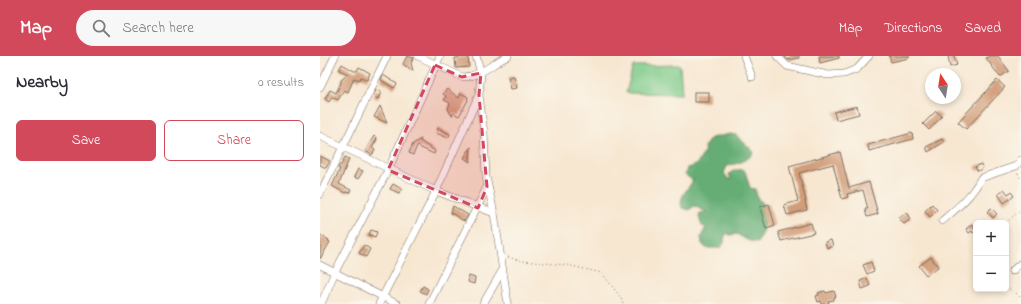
<!DOCTYPE html>
<meta charset="utf-8">
<style>
:root{--surface:#fff;--page:#f7f7f7;--text:#2b2b33;--muted:#7c7c81;--line:#e1e1e2;--accent:#d1495b}
body{margin:0;font-family:"Indie Flower",sans-serif;background:var(--page);color:var(--text)}
.controls{position:absolute;right:12px;bottom:12px;display:grid;overflow:hidden;border-radius:6px;box-shadow:0 2px 6px #0003}
.controls button{width:36px;height:36px;display:grid;place-items:center;padding:0;border:0;border-bottom:1px solid var(--line);background:var(--surface);color:var(--text);font:20px sans-serif}
.compass{position:absolute;left:605px;top:12px;width:36px;height:36px;border-radius:50%;background:var(--surface);box-shadow:0 2px 6px #0003;rotate:348deg}
.list{margin:0;padding:0;list-style:none}
h2{display:flex;justify-content:space-between;align-items:center;height:52px;margin:0;padding:0 16px;font-size:17px}
h2 small{font-size:13px;font-weight:400;color:var(--muted)}
.actions{display:flex;gap:8px;padding:12px 16px}
.actions a{flex:1;padding:9px 0;border:1px solid var(--accent);border-radius:6px;text-align:center;font-size:14px;color:var(--accent)}
.actions .main{background:var(--accent);color:#fff}
.icon{flex:none;width:22px;height:22px;fill:none;stroke:currentColor;stroke-width:2;stroke-linecap:round;stroke-linejoin:round}
.map{position:relative;flex:none;width:701px;height:248px;overflow:hidden}
header{display:flex;align-items:center;gap:24px;box-sizing:border-box;height:56px;padding:0 20px;background:var(--accent);color:#fff}
header strong{font-size:19px}
nav{display:flex;gap:22px;margin-inline-start:auto;font-size:14px}
.search{width:280px;height:36px;background:var(--page);display:flex;align-items:center;gap:10px;box-sizing:border-box;padding:0 14px;border-radius:22px;color:var(--muted);font-size:15px}
main{display:flex}
aside{flex:1;background:var(--surface)}
.map>svg:first-child{display:block}
</style>
<header>
<strong>Map</strong>
<div class="search"><svg class="icon" aria-label="search" viewBox="0 0 24 24"><circle cx="10" cy="10" r="6"/><path d="M15 15l6 6"/></svg>Search here</div>
<nav><a>Map</a><a>Directions</a><a>Saved</a></nav>
</header>
<main>
<aside>
<h2>Nearby<small>0 results</small></h2>
<ul class="list">
</ul>
<div class="actions"><a class="main">Save</a><a>Share</a></div>
</aside>
<div class="map">
<svg width="701" height="248" viewBox="0 0 701 248">
<rect width="100%" height="100%" fill="#fbf7ec"/>
<filter id="ink" filterUnits="userSpaceOnUse"><feTurbulence type="fractalNoise" baseFrequency=".025" numOctaves="2"/><feDisplacementMap in="SourceGraphic" scale="8" xChannelSelector="R" yChannelSelector="G"/><feConvolveMatrix kernelMatrix="1 2 1 2 8 2 1 2 1" color-interpolation-filters="sRGB"/></filter>
<filter id="wash" filterUnits="userSpaceOnUse"><feTurbulence type="fractalNoise" baseFrequency=".012" numOctaves="4" result="noise"/><feDisplacementMap in="SourceGraphic" scale="16" xChannelSelector="R" yChannelSelector="G"/><feGaussianBlur stdDeviation="0.9" result="paint"/><feColorMatrix in="noise" values="0 0 0 0 0 0 0 0 0 0 0 0 0 0 0 0 0 1.4 0 .05"/><feComposite in="paint" operator="in"/></filter>
<g filter="url(#wash)">
<rect width="100%" height="100%" fill="#f7e7d1"/>
<path fill="#7cc988" stroke="#5c7a53" d="M360,9L362,38L306,37L313,10Z"/>
<path fill="#65ad74" stroke="#506c49" d="M410,78L416,79L434,96C428,105 417,108 407,110L404,117L408,123H411L409,118C415,113 418,113 425,115L430,132L435,133L438,143L443,147C444,159 446,176 437,187L427,184L417,178L410,179L406,177L404,183V187L400,192H386L382,188L381,181L386,171L382,170L379,161L380,157L387,156L374,150L370,154L362,152C358,140 368,134 373,124L365,119L367,112C377,109 377,108 382,100C384,96 385,96 384,91L391,82Z"/>
<g id="blocks">
<g fill="#d29d79">
<path d="M87,0L94,2L91,7L93,15L83,8Z"/>
<path d="M464,0H479V2L468,4Z"/>
<path d="M499,0H519V2L500,7Z"/>
<path d="M569,0H589V2L571,6Z"/>
<path d="M628,0H634L637,9L630,11Z"/>
<path d="M669,0H678L689,15L680,21L666,2Z"/>
<path d="M148,1L149,11L136,12L135,2Z"/>
<path d="M22,8L34,15H37L39,11L50,17L47,24L41,21L39,24L34,22L28,36L24,34L18,44L12,41L9,46L5,43L10,34L16,37L21,27V24L28,18L19,14Z"/>
<path d="M63,19L77,28L74,32L61,24Z"/>
<path d="M194,20L197,32L191,33L188,21Z"/>
<path d="M677,24L685,31L646,73L638,66Z"/>
<path d="M127,33L139,42L141,37L148,41L147,43L148,44L139,60L133,57L132,60L128,53L130,47L124,44L126,40L123,38Z"/>
<path d="M56,34L61,36L58,43L53,41Z"/>
<rect x="374" y="36" width="15" height="10"/>
<path d="M60,50L65,62L67,67L54,61Z"/>
<path d="M537,50L539,58L516,64L514,56Z"/>
<path d="M616,55L622,60L609,74L603,68Z"/>
<path d="M118,72L130,78L128,82L116,77Z"/>
<path d="M592,77L593,83L549,95L548,89Z"/>
<path d="M54,80L57,83L52,92L55,94L52,99L45,95Z"/>
<path d="M101,83L100,85L115,95L114,98L97,90L93,99L89,97L93,88Z"/>
<path d="M622,83L624,86L608,96L606,91Z"/>
<path d="M151,91L150,106L144,102Z"/>
<path d="M520,96L529,132L549,126L558,158L547,161L545,153H548L543,134L527,138L528,141L522,143L513,108L479,117L486,145H485L487,154L467,159L464,149L478,145L469,110Z"/>
<path d="M0,100L10,105L6,112L0,109Z"/>
<path d="M25,101L29,103L19,128L31,134L29,137L26,136L25,137L12,130L20,113L18,112L20,109L22,108Z"/>
<path d="M661,108L663,112L658,115L655,111Z"/>
<path d="M38,113L43,115L38,123L34,121Z"/>
<path d="M73,128L82,133L79,137L70,133Z"/>
<path d="M684,133L688,138L691,136L694,140L684,147L678,138Z"/>
<path d="M449,148L455,170L446,173L440,151Z"/>
<path d="M612,148L617,154L610,161L605,155Z"/>
<path d="M133,150L148,159L144,165L131,157Z"/>
<path d="M671,152L677,158L673,162L667,156Z"/>
<path d="M587,156L591,163L584,168L579,162Z"/>
<path d="M491,167L494,177L461,185L458,176Z"/>
<path d="M652,168L656,175L653,177L652,175L649,177L646,173Z"/>
<path d="M51,174L57,176L55,181L49,179Z"/>
<path d="M0,179L9,184L8,185L10,186L0,203Z"/>
<path d="M511,184L513,190L507,192L505,186Z"/>
<path d="M44,189L50,193L46,201L39,197Z"/>
<path d="M611,201L618,211L606,219L599,210Z"/>
<path d="M551,206L554,215L547,218L543,209Z"/>
<path d="M149,220L155,222L154,228L148,226Z"/>
<path d="M547,222L550,230L542,233L540,225Z"/>
<path d="M103,230L108,233L106,238L100,235Z"/>
<path d="M505,235L506,237L514,235L516,241H514V244L508,245L509,248H502L501,245L498,246L496,240L499,239L498,237Z"/>
</g>
</g>
</g>
<g filter="url(#ink)">
<use href="#blocks" fill-opacity="0" stroke="#7d6c5d" stroke-width="1"/>
<g fill="none" stroke-linecap="round" stroke-linejoin="round">
<g stroke="#7d6c5d" stroke-width="8">
<g id="street">
<path d="M98,0L142,21C161,21 172,7 188,0"/>
<path d="M156,0L161,17L159,39L164,77L166,121L174,157L188,248"/>
<path d="M424,0L432,21"/>
<path d="M457,0L467,10L508,19L524,18L537,13L549,0"/>
<path d="M0,31L15,0"/>
<path d="M0,80L116,135L174,157"/>
<path d="M0,138L67,0"/>
<path d="M622,165C637,152 652,140 661,122L696,110L701,104"/>
<path d="M0,209L77,248"/>
<path d="M692,215L701,207"/>
<path d="M1,248L15,216L68,114L120,0"/>
<path d="M59,248L116,135L158,41"/>
<path d="M109,248L167,131"/>
<path d="M163,248L182,215"/>
</g>
</g>
<g stroke="#7d6c5d" stroke-width="1" stroke-dasharray="1 3" stroke-linecap="butt">
<path d="M698,117L701,124"/>
<path d="M686,167L701,153"/>
<path d="M188,201L202,205L247,209L282,217L301,242L303,248"/>
<path d="M686,231L696,237L701,242"/>
</g>
<use href="#street" stroke="#fff" stroke-width="7"/>
</g>
</g>
<path fill="#d1495b" fill-opacity="0.2" stroke="#d1495b" stroke-width="3" stroke-dasharray="8 5" stroke-linejoin="round" d="M115,9L142,21L161,17L159,39L167,131L158,152L68,114Z"/>
</svg>
<div class="controls">
<button>+</button>
<button>−</button>
</div>
<svg class="compass" viewBox="-18 -18 36 36"><path d="M0-13l5 13h-10z" fill="#e53935"/><path d="M0 13l5-13h-10z" fill="#7c7c81"/></svg>
</div>
</main>
